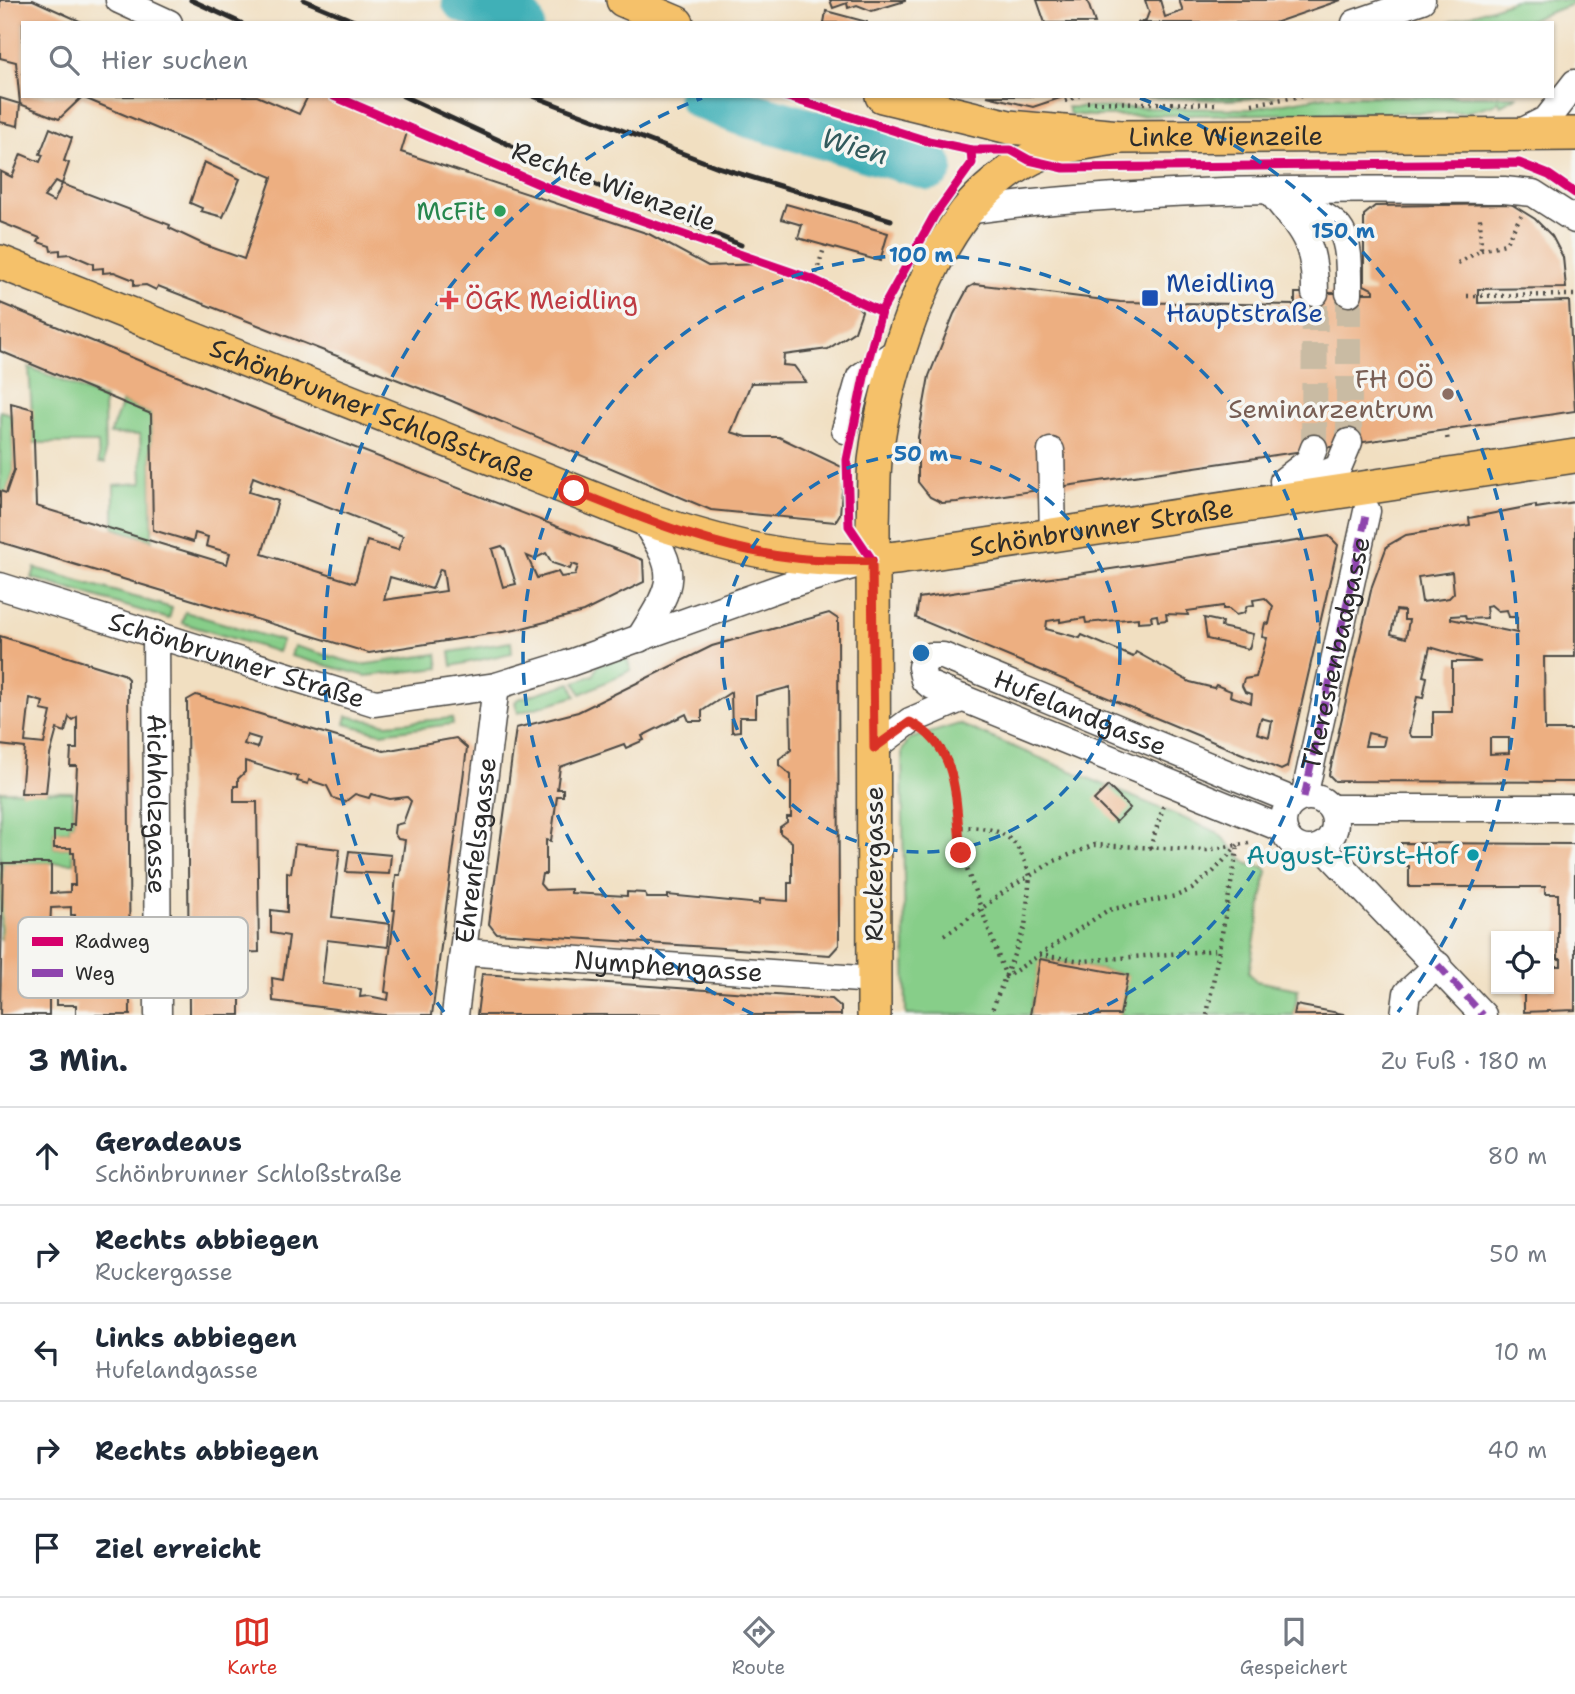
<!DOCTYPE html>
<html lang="de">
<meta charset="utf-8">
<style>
:root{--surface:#fff;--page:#f6f6f7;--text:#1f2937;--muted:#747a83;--line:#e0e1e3;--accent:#d93025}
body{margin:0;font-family:"Shantell Sans",sans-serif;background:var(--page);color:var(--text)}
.controls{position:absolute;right:21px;bottom:21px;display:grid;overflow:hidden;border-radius:0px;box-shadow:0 2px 5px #0004}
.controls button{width:63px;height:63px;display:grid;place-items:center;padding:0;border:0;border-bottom:2px solid var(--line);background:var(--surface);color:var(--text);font:35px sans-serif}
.stop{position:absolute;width:21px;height:21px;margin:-16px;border:5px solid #d93025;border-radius:50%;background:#fff}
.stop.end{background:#d93025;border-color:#fff;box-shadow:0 2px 7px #0008}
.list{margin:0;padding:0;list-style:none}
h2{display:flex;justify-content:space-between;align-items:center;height:91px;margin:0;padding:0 28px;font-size:30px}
h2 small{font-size:23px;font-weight:400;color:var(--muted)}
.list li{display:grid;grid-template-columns:46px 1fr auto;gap:21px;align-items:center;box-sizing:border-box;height:98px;padding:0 28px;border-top:2px solid var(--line)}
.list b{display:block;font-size:26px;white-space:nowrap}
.list p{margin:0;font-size:23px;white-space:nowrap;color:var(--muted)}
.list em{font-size:23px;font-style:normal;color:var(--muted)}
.icon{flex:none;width:38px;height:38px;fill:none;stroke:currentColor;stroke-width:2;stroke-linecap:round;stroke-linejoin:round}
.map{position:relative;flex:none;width:1575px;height:1015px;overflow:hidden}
.search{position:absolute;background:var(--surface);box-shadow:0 2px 5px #0004;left:21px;right:21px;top:21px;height:77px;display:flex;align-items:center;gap:18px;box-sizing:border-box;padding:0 24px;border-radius:0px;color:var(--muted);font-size:26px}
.sheet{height:581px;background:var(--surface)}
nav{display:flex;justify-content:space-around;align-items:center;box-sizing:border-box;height:98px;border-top:2px solid var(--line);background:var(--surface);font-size:19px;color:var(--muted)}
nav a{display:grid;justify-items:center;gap:4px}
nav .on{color:var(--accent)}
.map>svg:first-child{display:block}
</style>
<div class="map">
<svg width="1575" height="1015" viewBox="0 0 1575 1015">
<rect width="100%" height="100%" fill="#f6f6f2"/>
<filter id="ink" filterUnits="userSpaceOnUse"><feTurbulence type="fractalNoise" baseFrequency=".0143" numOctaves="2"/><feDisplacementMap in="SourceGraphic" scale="14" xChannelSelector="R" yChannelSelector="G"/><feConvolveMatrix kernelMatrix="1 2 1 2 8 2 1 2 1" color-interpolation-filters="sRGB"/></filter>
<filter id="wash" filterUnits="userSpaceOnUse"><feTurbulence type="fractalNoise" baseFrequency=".00686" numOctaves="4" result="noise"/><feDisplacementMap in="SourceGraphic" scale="28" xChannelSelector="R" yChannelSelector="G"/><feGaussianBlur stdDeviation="1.57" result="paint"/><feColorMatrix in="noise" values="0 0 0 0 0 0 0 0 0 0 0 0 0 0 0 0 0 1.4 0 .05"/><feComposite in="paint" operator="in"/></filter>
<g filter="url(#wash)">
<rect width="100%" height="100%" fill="#f1dfc1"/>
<g fill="#87ce89" stroke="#597c5a" stroke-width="2">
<path d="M1515,0H1575V3L1521,23H1448Z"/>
<path d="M1095,96H1276L1229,100Z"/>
<path d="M1326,96H1518L1501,105L1498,100L1495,104L1466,112L1092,116L1070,114L1067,107L1249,109Z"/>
<path d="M29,367L104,399L105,463H99L98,443H34Z"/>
<path d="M122,402L151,414L152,540L114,528V485L142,483L140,435L110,434Z"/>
<path d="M0,411L11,414L14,470L6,493L0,491Z"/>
<path d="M35,568L172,608L169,619L32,578Z"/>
<path d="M185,612L282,641L278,652L182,623Z"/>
<path d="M511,642L512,653L452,666L450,652Z"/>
<path d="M294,646L361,665L437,654L439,668L366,676L291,656Z"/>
<path d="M626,656L631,670L581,694L575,682L594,675L598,665Z"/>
<path d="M571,683L576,696L518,713L515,702L518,699Z"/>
<path d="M347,716L387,724L452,718L453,724L381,733L345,724Z"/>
<path d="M959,724L1217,832L1248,864L1264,867L1267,871L1249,972L1256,981L1298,989L1294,1015H1120L1127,975L1041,959L1030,1015H906L902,751L909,739Z"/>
<path d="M0,791L73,792L74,825H70V831H54V848H71L74,863H3L4,940L0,939Z"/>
</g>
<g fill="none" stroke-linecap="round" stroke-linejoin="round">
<g stroke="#3fb0b7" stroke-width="47">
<path d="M465,0L521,23"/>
<path d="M701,96L741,112L930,167"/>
</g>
</g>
<g id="blocks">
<g fill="#edaf81" fill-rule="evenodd">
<path d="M0,0H33L84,23H23V96H257L299,114L308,96H345L409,126L401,152L649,234L708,266L761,264L786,267L839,289L862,311L855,331L828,349L784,355L783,365L794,366L806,382L751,383L731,432L747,437H779L844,468L840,514L835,522L711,510L447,399L158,286L156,290L146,285L134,286V280L114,272L103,273V268L93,269V264L70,254L60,255V250L51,251L50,246L38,242L40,238L0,222V171L12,177L21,154L40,162L43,155L40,154L50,128L72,138L64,161L69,163L62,184L170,225L169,228L205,245L244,259L272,177L82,97L59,119L20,104L16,62L0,58ZM56,181L62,184L54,202L44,197Z"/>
<path d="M830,0H905V1L872,11L857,5L848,8L847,3L833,8Z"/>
<path d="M1037,0H1087L1095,23H1045Z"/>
<path d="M1145,0H1160L1165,17L1183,11L1179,0H1341L1274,23H1137L1146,20L1149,12Z"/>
<path d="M826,11L867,22V23H824Z"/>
<path d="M987,96H1063V97L1033,107Z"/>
<path d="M0,98L20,104L18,126L0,122Z"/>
<path d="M204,162L240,179L223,217L201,211L202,208L190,203Z"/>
<path d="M786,204L888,233L880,261L798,238L802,225L781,219Z"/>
<path d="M1511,204L1535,219L1552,236L1563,257L1566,288L1478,289V303L1569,301L1575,411L957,502L942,503L930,497L918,482V437L929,376L954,314L968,288L975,284L1120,302L1295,305V293H1374V290L1364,285V215L1375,206Z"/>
<path d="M0,303L271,415L643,560L644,582L583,612L515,630L369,653L0,542V491L6,493L14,470L11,403L33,409L36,506L227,564L230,553L206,546L208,537L195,533L193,542L153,530L151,414L0,351ZM253,477L403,536L398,550L367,541L355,583L262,554L278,501L249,492ZM502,546L505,549L516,584L503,587L492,549ZM546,553L552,563L570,569L572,564L578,566L575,575L561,577L558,572L537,578L527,556L534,559ZM440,569L443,570L446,591L384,600L390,577L432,589Z"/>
<path d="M1575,502V657H1544L1545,730H1575V782L1335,781L1329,775L1372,586L1387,546L1406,535L1470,525L1469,518L1536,505V508ZM1452,572L1454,593L1449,598L1422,602L1418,577ZM1491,605L1498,611L1507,610L1509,617H1517V633L1451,619V616L1465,615L1466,619L1487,618L1486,606ZM1396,610L1404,611V620H1409L1406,638L1391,634ZM1430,647L1481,662H1452V712H1433V737H1412L1409,733L1417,697L1423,698L1427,677L1423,676ZM1368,733L1385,737L1383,746H1365ZM1490,738H1509V753L1490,754Z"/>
<path d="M1329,536L1338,545L1287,767L1281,770L916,618L919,598ZM1265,598L1273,606L1269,624L1265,623L1262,637L1267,638L1256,677L1244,679L1242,686L1245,692L1252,694L1251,703L1230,696L1231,691L1216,685L1214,688L1190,682L1136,652L1133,657L1082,635L1080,638L1046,629L1047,621L1060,619V622L1085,618L1086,623L1138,618V622L1152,621L1151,616L1157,615L1158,621L1167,620L1166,614L1188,615L1187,611L1223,606V609H1229L1236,615L1244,613L1247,606L1254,605L1253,600ZM1261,718L1272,721L1269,737L1257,733Z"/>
<path d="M829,613L838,619L839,945L830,955L496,933L489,924L516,728L578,712L712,646ZM790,687L791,750L779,759V765L791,775V817H787V822L780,827V833L792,842V883H788V901L760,899V904L668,895V898H647L645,893L627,892V896L571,893V889L545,890L540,884L542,874H546V840L551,841L557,796H563V789H557L560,767L624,744L626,748L644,740L642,736L686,714L689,721H702V711L731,692L732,732L740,731V717H756V696Z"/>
<path d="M1204,618L1222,622L1221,627L1253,634L1249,649L1207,639Z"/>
<path d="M0,636L123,674L128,679L130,1015H76V1005H56V997H49V1015H0L3,863H51V893L70,892V885H75L74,853H71V848H54V831H70V825H74L77,766H70L71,749H77V717L72,720L69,717L65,732L57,729L50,755L46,793H21L25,748L0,745ZM30,698L43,702L41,710L51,712L44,744L25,742ZM71,907V915H75L76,974L69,962H59L54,967V973L48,976L51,908Z"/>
<path d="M196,695L384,751L456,738L467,748L432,1015H383L273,1001L272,978L283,980L289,936L271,933V910L287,912V872L291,873L295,844L340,849L332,917L390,924L388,947L327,940L322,984L361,989L360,997L369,996L388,1000L389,993L385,992L395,910H393L396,875H400L405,840L398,839L394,833L395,825L403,823L411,801L407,797L390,799L371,794L369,798L355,794L345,802L333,798L327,786L309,780L308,784L297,781L298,777L245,761V772L238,779V786H234V802H257L259,952L240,953V1015H189L187,700ZM247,735L260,739L257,748L244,744Z"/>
<path d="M1108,786L1130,808L1116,822L1094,800Z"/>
<path d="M1401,843L1575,844V1010L1524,1012V989H1549V966H1561V959H1558V894H1545V887H1409V866H1401Z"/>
<path d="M349,851L391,855L389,874L346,872Z"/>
<path d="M1040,959L1128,975L1120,1015H1030Z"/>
<path d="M482,974L832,999L841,1007V1015H477Z"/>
<path d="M1296,1005L1344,1014V1015H1294Z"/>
</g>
</g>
</g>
<g filter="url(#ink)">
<use href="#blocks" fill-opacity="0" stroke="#494642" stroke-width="2"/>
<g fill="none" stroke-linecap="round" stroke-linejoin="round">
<g stroke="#c9bba3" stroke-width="26" stroke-dasharray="26 13" stroke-linecap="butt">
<path d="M1349,442V293"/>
<path d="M1314,448L1315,293"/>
</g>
<g stroke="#494642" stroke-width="29">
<g id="minor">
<path d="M119,0L169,23"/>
<path d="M1355,23L1422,0"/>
<path d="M1519,133L1547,119L1575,83"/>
<path d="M1277,194C1342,225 1350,217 1349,293"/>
<path d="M1274,196C1305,234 1315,243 1315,293"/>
<path d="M967,211C1145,186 1325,189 1504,190L1533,193L1575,220"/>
<path d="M845,430L860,377L903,347"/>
<path d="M1051,451L1053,535"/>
<path d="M1283,481L1309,461L1314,448"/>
<path d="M1281,493L1338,468L1349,442"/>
<path id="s1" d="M0,586L375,703L496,686L567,664L785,586L855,565"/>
<path id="s2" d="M156,634L158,1015"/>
<path d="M639,639C675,581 680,576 642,518"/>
<path d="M874,748L910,721L963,698"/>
<circle cx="1309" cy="823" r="26"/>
<path id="s3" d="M1304,797L1367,511"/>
<path d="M1331,808H1575"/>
<path id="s4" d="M1283,829L930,685L924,680L921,667L930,656H943L1294,801"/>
<path d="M1322,846L1483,1015"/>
<path id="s5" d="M464,952L874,980"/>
<path id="s6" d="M455,1015L496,686"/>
<path d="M1404,1015L1407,993L1438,965"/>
</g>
</g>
<g stroke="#494642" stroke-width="36">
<g id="major">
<path d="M623,0L677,23"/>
<path id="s7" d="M882,96L1009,127L1120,137L1575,134"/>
<path id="s8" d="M0,262L642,518C719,543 788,563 871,560C902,559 935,552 966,548L1575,456"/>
<path d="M874,1015L873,525C874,504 873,482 875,461C884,384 918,274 966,212C981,193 1010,169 1032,158C1059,145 1091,142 1120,137"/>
</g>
</g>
<g stroke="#494642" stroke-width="4.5" stroke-dasharray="2 5" stroke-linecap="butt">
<path d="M1065,101L1079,96"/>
<path d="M1087,102L1215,104"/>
<path d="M1252,104L1302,96"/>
<path d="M1481,250L1505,244L1521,216"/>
<path d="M1458,263L1481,250L1480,215"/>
<path d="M814,280L825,245"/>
<path d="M1467,296L1575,295"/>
<path d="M1446,430L1448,442"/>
<path d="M934,736L946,754L951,768L961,853L1006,977L1108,910L1176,896L1192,889L1214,871L1238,845"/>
<path d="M1150,848L1164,805"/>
<path d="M944,935C975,917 998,892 1030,876C1017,834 1001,827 958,827"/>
<path d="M1039,955L1083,961L1219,950"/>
<path d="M990,1015L1025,927L1030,876L1052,862L1094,845L1207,850L1249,843"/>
<path d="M1207,1015L1238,846"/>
</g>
<use href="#minor" stroke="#fff" stroke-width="26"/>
<use href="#major" stroke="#f5c16b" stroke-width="33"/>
<g stroke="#2b2b2b" stroke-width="5">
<path d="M191,0L241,23"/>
<path d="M304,0L359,23"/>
<path d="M403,96L612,192L741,245"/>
<path d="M533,96L718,167L891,220"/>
</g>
<g stroke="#8e44ad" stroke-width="7" stroke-dasharray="14 7" stroke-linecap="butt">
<path d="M1304,797L1367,511"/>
<path d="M1438,965L1483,1015"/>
</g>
<g stroke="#f6f6f2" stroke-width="13">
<g id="cycleway">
<path d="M334,96L546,187L814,280L881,312"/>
<path d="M785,96L924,140L971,150H1011L1029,160L1064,168L1519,163L1549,175L1575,193"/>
<path d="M872,560L849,526L847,460L865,372L881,312L934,216L972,163L971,150"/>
</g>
</g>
<use href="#cycleway" stroke="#d6006c" stroke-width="9"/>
</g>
</g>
<g fill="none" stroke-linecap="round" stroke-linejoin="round" filter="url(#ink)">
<path stroke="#d93025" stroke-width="9" d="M574,491C646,520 719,550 796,558C821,561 847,560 872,561L874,748L910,722C961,748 955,802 961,853"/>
</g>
<g fill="none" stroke="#1f6fb2" stroke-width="3.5" stroke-dasharray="12 9">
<circle cx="921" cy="653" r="199"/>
<path d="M753 1014A398 398 0 1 1 1089 1014"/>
<path d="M444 1012A597 597 0 0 1 702 98M1140 98A597 597 0 0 1 1398 1012"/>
</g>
<circle fill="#2e9e5b" stroke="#f6f6f2" stroke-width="2.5" cx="500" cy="211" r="7"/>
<rect fill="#1a4fb4" stroke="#f6f6f2" stroke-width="2.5" x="1141" y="289" width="18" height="18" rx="3.5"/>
<path fill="#e0444e" stroke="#f6f6f2" stroke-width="2.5" d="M445.5 289.5h7v7h7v7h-7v7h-7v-7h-7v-7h7z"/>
<circle fill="#8d6e63" stroke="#f6f6f2" stroke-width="2.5" cx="1448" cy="394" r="7"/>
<circle fill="#0f9aa8" stroke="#f6f6f2" stroke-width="2.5" cx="1473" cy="855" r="7"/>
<g text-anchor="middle" stroke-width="7" stroke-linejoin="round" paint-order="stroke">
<g font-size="26" fill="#2b2b2b" stroke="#f6f6f2">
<text dy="9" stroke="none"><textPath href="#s7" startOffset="348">Linke Wienzeile</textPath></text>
<text transform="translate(614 186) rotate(20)" y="9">Rechte Wienzeile</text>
<text dy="9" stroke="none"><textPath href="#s8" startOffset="401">Schönbrunner Schloßstraße</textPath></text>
<text dy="9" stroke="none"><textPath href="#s8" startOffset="1158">Schönbrunner Straße</textPath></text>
<text dy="9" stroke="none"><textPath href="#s3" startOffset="147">Theresienbadgasse</textPath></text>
<text dy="9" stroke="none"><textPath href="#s1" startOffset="248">Schönbrunner Straße</textPath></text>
<text dy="9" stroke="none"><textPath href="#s4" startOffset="578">Hufelandgasse</textPath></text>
<text dy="9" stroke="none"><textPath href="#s2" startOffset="170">Aichholzgasse</textPath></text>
<text dy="9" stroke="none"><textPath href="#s6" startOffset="166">Ehrenfelsgasse</textPath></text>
<text transform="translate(874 864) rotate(-90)" y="9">Ruckergasse</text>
<text dy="9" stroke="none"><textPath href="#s5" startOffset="205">Nymphengasse</textPath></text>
</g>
<g font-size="26" fill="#27864d" stroke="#f6f6f2" text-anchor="end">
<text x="486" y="220">McFit</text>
</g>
<g font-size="26" fill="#164399" stroke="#f6f6f2" text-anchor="start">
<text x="1166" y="292">Meidling<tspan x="1166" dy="30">Hauptstraße</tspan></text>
</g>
<g font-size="26" fill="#be3a42" stroke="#f6f6f2" text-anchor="start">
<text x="465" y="309">ÖGK Meidling</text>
</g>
<g font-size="26" fill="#785e54" stroke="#f6f6f2" text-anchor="end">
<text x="1434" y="388">FH OÖ<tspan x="1434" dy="30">Seminarzentrum</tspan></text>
</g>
<g font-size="26" fill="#0d838f" stroke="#f6f6f2" text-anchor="end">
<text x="1459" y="864">August-Fürst-Hof</text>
</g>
<g font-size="28" font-style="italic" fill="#325a5c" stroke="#f6f6f2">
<text transform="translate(855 146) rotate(16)" y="10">Wien</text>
</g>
</g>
<rect x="18" y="917" width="230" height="81" rx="10" fill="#f6f6f2" stroke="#b9b9b6" stroke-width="2"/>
<rect x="32" y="937" width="31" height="9" fill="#d6006c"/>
<rect x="32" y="969" width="31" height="8" fill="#8e44ad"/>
<g font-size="19" fill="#2b2b2b">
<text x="75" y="948">Radweg</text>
<text x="75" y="980">Weg</text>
</g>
<circle cx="921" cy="653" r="10" fill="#1f6fb2" stroke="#f6f6f2" stroke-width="3.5"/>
<g font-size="21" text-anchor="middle" font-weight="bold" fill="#1f6fb2" stroke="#f6f6f2" stroke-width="7" stroke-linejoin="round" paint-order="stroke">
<text x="1343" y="238">150 m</text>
<text x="921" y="262">100 m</text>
<text x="921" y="461">50 m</text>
</g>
</svg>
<div class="controls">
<button><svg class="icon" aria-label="locate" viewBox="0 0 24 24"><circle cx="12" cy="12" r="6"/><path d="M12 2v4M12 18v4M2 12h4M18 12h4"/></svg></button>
</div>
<div class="stop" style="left:574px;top:491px"></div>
<div class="stop end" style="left:961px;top:853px"></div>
<div class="search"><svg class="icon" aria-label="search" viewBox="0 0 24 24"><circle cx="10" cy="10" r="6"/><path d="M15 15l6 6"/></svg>Hier suchen</div>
</div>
<section class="sheet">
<h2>3 Min.<small>Zu Fuß · 180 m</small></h2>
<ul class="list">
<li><svg class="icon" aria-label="ahead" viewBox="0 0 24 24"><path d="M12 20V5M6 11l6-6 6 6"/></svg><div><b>Geradeaus</b><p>Schönbrunner Schloßstraße</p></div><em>80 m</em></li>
<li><svg class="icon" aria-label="right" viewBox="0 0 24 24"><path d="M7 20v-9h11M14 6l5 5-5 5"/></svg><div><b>Rechts abbiegen</b><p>Ruckergasse</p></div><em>50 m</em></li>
<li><svg class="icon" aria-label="left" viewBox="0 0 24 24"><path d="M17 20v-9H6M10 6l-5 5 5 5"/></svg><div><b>Links abbiegen</b><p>Hufelandgasse</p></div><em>10 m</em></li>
<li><svg class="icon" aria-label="right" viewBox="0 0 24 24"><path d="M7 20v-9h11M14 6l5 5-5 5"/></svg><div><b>Rechts abbiegen</b></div><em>40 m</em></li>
<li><svg class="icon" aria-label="arrive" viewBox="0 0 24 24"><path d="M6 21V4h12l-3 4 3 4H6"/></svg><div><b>Ziel erreicht</b></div></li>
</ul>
</section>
<nav>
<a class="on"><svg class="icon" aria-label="map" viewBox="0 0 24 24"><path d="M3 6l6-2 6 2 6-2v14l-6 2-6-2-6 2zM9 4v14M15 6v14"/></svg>Karte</a>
<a><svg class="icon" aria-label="directions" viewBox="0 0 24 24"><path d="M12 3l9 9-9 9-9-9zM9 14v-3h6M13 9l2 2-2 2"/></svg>Route</a>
<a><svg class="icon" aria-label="saved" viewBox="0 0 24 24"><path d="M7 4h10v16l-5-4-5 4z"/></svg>Gespeichert</a>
</nav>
